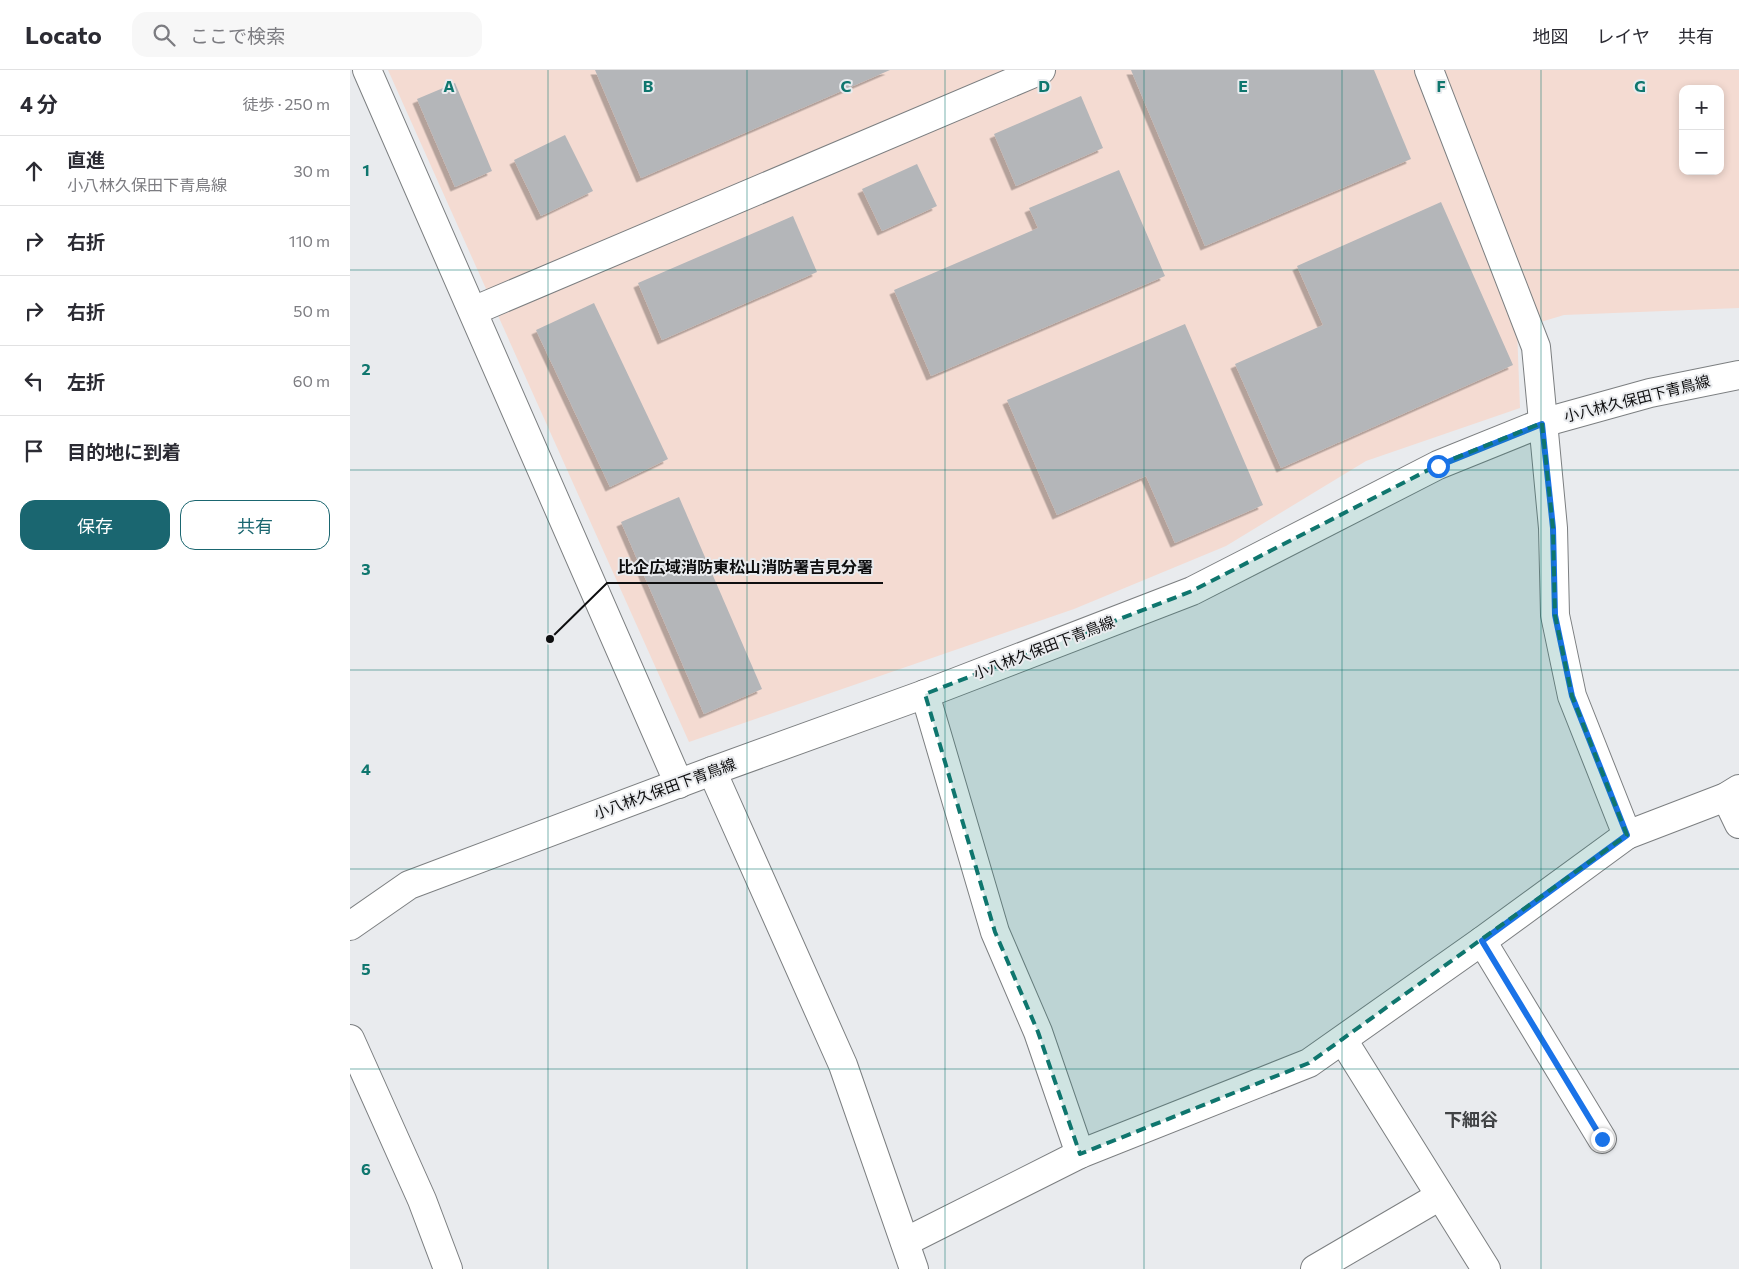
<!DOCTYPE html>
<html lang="ja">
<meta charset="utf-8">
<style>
:root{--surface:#fff;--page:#f7f7f7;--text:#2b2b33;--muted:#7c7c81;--line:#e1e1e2;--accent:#1a6670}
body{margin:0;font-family:Commissioner,"Noto Sans JP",sans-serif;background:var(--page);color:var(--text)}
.controls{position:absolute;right:15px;top:15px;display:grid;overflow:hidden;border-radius:10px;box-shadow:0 2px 8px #0003}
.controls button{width:45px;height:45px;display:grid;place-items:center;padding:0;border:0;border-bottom:1px solid var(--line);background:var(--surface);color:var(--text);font:25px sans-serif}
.stop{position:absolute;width:15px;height:15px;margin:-11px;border:4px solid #1a73e8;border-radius:50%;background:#fff}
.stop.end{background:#1a73e8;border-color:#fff;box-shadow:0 1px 5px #0008}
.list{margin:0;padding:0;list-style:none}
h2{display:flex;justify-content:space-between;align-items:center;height:65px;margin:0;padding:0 20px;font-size:21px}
h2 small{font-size:16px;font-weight:400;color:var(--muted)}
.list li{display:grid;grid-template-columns:32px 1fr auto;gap:15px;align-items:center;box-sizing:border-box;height:70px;padding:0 20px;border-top:1px solid var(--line)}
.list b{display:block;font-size:19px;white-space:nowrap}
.list p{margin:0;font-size:16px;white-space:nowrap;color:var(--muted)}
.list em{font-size:16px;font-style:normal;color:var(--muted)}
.actions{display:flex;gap:10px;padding:15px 20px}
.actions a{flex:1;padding:11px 0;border:1px solid var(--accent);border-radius:15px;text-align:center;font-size:18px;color:var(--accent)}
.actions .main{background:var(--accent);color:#fff}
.icon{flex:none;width:28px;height:28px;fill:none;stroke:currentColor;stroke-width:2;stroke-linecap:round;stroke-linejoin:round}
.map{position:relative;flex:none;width:1389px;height:1199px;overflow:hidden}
header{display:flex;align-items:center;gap:30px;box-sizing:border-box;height:70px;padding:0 25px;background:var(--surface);border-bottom:1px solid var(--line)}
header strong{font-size:24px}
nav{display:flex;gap:28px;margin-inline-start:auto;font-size:18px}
.search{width:350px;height:45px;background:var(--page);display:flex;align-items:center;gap:12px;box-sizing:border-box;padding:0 18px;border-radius:15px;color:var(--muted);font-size:19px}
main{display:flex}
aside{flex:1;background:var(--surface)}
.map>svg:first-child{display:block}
</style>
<header>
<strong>Locato</strong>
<div class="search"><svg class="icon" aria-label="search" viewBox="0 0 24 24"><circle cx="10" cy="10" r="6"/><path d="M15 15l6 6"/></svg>ここで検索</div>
<nav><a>地図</a><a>レイヤ</a><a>共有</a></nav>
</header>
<main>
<aside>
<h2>4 分<small>徒歩 · 250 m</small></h2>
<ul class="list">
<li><svg class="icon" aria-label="ahead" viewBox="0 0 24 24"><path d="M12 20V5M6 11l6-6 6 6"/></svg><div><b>直進</b><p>小八林久保田下青鳥線</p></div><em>30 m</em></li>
<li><svg class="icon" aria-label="right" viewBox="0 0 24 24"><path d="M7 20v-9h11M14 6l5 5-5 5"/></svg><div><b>右折</b></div><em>110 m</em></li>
<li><svg class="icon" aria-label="right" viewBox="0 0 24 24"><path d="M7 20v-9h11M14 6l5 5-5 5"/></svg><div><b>右折</b></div><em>50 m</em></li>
<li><svg class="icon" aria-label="left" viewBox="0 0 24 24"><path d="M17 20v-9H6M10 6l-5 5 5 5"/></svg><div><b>左折</b></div><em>60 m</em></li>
<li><svg class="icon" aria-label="arrive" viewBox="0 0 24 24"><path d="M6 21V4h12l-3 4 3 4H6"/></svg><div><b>目的地に到着</b></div></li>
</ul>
<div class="actions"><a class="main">保存</a><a>共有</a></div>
</aside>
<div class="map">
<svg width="1389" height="1199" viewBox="0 0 1389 1199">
<defs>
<filter id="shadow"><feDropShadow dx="-4.5" dy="4.5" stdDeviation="0" flood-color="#0004"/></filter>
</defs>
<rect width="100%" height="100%" fill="#e9ebee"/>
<path fill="#f4dbd2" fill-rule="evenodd" d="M38,0H1389V238L1214,245L1167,259L1170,338L1016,391L876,476L724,539L339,672ZM1333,19H1370V101H1333Z"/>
<g fill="#b4b6b9" filter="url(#shadow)">
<path d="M245,0H540L291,108Z"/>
<path d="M781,0H1024L1061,89L855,176Z"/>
<path d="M105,13L142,101L105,117L67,29Z"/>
<path d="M731,26L753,78L666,116L644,64Z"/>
<path d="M215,65L243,121L191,146L164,90Z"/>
<path d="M567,94L587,136L532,161L512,119Z"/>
<path d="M769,100L815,206L581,306L544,220L688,158L679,138Z"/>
<path d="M1091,132L1163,295L931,398L885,294L973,255L947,196Z"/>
<path d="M443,146L467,202L312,270L288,213Z"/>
<path d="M244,233L318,389L260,417L186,260Z"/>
<path d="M835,254L913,435L825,473L796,406L707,445L657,330Z"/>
<path d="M329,427L412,619L354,644L271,452Z"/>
</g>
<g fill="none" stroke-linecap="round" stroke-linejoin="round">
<g stroke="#7c7f81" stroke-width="30">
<g id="minor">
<path d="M17,0L329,714"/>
<path d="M123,241L691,0"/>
<path d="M575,624L645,862L688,962L730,1084"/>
<path d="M362,701L493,995L564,1199"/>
<path d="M1376,727L1389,754"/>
<path d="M1277,765L1376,727L1389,719"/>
<path d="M1132,871L1252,1069"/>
<path d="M0,969L72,1130L98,1199"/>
<path d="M993,970L1136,1199"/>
<path d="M555,1172L730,1084L959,993L1132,871L1277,765L1222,626L1205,545L1203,458L1186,277L1079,0"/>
<path d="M965,1199L1090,1126"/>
</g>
</g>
<g stroke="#7c7f81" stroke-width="30">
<path id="major" d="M0,856L59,815L362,701L575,624L842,521L1088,395L1192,353L1300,323L1389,305"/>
</g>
<use href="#minor" stroke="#fff" stroke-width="28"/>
<use href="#major" stroke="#fff" stroke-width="28"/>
</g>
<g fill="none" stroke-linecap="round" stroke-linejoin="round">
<path stroke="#1a73e8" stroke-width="6" d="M1088,396L1192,354L1203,458L1205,545L1222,626L1277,765L1132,871L1252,1069"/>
</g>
<path fill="#0f766e" fill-opacity="0.2" stroke="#0f766e" stroke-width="4" stroke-dasharray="10 6" stroke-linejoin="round" d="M1192,353L1203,458L1205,545L1222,626L1277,765L959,993L730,1084L688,962L645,862L575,624L842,521L1088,395Z"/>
<path fill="none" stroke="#0f766e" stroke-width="1" stroke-opacity="0.55" d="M198,0V1199M397,0V1199M595,0V1199M794,0V1199M992,0V1199M1191,0V1199M0,200H1389M0,400H1389M0,600H1389M0,799H1389M0,999H1389"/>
<g text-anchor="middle" stroke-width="4" stroke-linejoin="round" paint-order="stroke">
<g font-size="15" fill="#0e0e0f" stroke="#e9ebee">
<text transform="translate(1287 329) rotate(-14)" y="5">小八林久保田下青鳥線</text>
<text transform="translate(694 578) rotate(-21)" y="5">小八林久保田下青鳥線</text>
<text transform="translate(315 719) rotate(-20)" y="5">小八林久保田下青鳥線</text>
</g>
<g font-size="18" font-weight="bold" fill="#404244" stroke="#e9ebee">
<text x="1121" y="1056">下細谷</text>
</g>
</g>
<g font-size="16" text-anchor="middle" font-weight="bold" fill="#0f766e" stroke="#e9ebee" stroke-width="4" stroke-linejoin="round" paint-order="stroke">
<text x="99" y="22">A</text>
<text x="298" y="22">B</text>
<text x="496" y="22">C</text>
<text x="694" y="22">D</text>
<text x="893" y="22">E</text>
<text x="1091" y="22">F</text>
<text x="1290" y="22">G</text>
<text x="16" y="106">1</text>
<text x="16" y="305">2</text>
<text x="16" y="505">3</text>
<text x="16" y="705">4</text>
<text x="16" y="905">5</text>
<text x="16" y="1105">6</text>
</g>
<path fill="none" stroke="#0e0e0f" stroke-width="2" d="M200 569L257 513H533"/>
<circle fill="#0e0e0f" stroke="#e9ebee" stroke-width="2" cx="200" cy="569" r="5"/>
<g font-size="16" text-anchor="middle" font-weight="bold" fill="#0e0e0f" stroke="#e9ebee" stroke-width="4" stroke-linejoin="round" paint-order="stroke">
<text x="395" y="503">比企広域消防東松山消防署吉見分署</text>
</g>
</svg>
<div class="controls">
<button>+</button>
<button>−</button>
</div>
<div class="stop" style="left:1088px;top:396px"></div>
<div class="stop end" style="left:1252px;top:1069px"></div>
</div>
</main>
